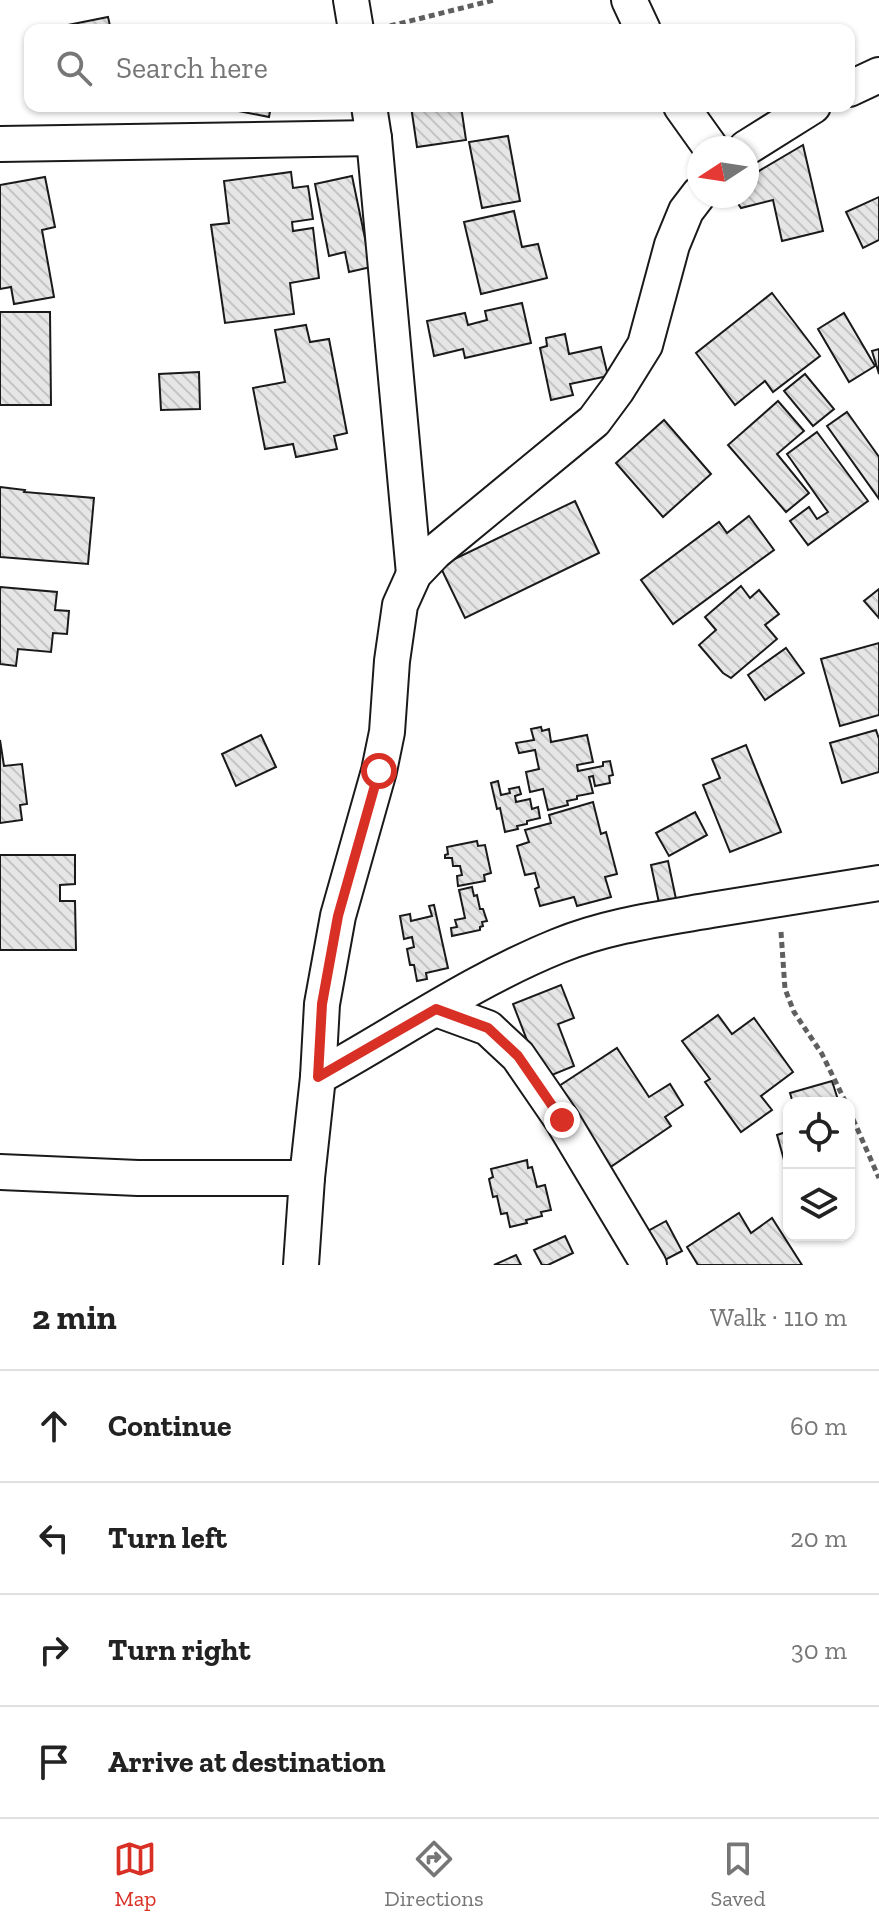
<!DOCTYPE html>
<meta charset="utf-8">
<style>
:root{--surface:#fff;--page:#f2f2f2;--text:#222;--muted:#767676;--line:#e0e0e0;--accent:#d93025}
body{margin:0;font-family:"Zilla Slab",serif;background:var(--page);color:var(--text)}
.controls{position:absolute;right:24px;bottom:24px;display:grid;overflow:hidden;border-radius:16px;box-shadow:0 2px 6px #0004}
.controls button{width:72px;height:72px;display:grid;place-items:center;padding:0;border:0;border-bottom:2px solid var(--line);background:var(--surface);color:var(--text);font:40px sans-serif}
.compass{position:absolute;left:687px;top:136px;width:72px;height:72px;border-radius:50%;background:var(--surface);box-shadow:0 2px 6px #0004;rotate:258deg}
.stop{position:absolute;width:24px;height:24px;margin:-18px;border:6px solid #d93025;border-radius:50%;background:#fff}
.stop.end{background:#d93025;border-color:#fff;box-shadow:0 2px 8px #0008}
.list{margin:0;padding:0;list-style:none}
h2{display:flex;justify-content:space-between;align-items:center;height:104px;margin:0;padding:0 32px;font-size:34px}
h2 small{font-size:26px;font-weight:400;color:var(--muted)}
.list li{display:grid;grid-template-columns:52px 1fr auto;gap:24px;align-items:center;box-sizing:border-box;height:112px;padding:0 32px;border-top:2px solid var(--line)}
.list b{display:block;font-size:30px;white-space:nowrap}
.list em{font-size:26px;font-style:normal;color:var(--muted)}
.icon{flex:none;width:44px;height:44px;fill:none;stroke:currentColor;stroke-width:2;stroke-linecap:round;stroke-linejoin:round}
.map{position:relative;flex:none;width:879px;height:1265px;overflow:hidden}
.search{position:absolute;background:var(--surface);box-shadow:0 2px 6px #0004;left:24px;right:24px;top:24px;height:88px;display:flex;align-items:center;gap:20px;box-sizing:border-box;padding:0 28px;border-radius:16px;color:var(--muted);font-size:30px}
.sheet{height:552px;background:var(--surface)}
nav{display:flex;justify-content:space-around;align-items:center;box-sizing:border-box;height:112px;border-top:2px solid var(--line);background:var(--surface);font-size:22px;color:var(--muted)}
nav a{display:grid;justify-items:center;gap:4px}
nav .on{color:var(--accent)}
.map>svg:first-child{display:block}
</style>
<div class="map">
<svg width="879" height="1265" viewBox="0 0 879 1265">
<defs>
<pattern id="building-back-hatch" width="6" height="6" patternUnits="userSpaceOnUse" patternTransform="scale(2)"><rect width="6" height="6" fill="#e6e6e6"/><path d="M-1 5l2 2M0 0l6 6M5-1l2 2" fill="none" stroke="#c5c5c5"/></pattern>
</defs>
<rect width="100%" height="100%" fill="#fff"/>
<g fill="url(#building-back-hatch)" stroke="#1a1a1a" stroke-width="2">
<path d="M108,17L111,30H43Z"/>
<path d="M213,106H271L269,117Z"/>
<path d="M411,106H461L466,140L417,147Z"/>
<path d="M508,136L520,201L482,208L469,142Z"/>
<path d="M803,145L823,231L782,241L773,200L741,208L733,196H747V178Z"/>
<path d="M291,172L293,188L308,186L313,219L292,222L293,231L313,228L319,278L290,283L294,314L225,323L211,225L229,223L224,181Z"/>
<path d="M352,176L371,267L349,272L345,252L329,256L315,184Z"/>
<path d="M45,177L55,227L42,230L54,297L14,304L11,287L0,289V185Z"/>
<path d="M879,197V240L863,248L846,212Z"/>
<path d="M514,211L522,247L538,244L547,278L481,294L464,222Z"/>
<path d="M772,293L820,356L773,392L765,381L735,405L696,353Z"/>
<path d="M522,303L531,343L465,358L463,349L434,356L427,321L465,313L468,325L487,320L485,311Z"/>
<path d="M0,312H50L51,405H0Z"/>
<path d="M844,313L875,366L849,382L818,329Z"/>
<path d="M306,325L310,342L329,339L347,433L334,436L337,449L296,457L293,444L265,449L253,388L285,382L275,330Z"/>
<path d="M565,334L569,354L601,347L608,376L570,384L573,395L551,400L540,348L547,346L546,338Z"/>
<path d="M879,349V374L872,351Z"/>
<path d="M199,372L200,409L161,410L159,374Z"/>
<path d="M805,374L834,409L813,426L784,391Z"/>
<path d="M778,401L804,431L777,454L809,493L786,512L728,445Z"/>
<path d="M847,412L879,457V499L827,426Z"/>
<path d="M664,420L711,474L663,517L616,463Z"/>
<path d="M817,432L868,501L808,545L790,521L809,507L817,519L828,512L787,454Z"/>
<path d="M0,487L25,490L24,492L94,498L88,564L0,557Z"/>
<path d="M575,501L599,553L465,618L440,566Z"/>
<path d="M749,516L774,550L673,624L641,580L719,522L727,533Z"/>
<path d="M741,586L750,598L759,590L779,614L765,625L777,639L731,678L723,673L699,645L716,630L705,617Z"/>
<path d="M0,587L57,592L55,610L69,611L67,634L53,633L51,652L18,649L16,666L0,664Z"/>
<path d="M879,589V618L864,601Z"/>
<path d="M879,643V715L840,726L821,659Z"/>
<path d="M786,648L804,673L765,700L748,675Z"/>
<path d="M541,727L542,731L549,729L551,742L587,735L593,762L577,765L578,771L603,766V762L610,761L613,775L609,776L610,783L595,786L593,776L589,777L593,793L577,796V799L567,801L568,805L548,810L543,789L530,792L526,772L539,769L535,750L519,753L516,743L534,740L531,729Z"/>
<path d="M876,730L879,739V772L842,783L830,743Z"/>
<path d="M261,735L276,767L236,786L222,754Z"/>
<path d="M0,740L4,766L22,764L27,804L20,805L22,820L0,823Z"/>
<path d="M746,745L781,832L730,852L703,785L720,778L712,759Z"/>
<path d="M498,781L501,795L510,793L509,789L519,787L521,794L515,796L516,802L530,799L532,809L538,807L540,818L527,821V824L517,826L518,829L505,832L500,808L497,809L491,783Z"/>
<path d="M593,802L601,834L606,832L617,874L605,877L611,897L577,906L574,897L540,906L535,889L539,887L535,873L525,875L517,846L529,842L525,830L551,823L549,815Z"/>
<path d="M695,812L707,835L669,856L656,833Z"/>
<path d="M477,841L478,846L485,845L491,873L484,875L485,881L458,886L457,876L462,875L460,866H453L452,858H445V855L448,854L447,847Z"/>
<path d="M0,855H75V884L60,885V901H75L76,950H0Z"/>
<path d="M668,861L676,899L659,903L651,865Z"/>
<path d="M472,887L474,896L477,895L480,909H483L487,921L482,922L483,926L480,927V930L452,936L451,928L457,927L455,920L465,918L459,890Z"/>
<path d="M434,905L448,968L426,973L427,979L417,981L414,965H410L407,949L414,947L412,937L404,939L400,916L410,914L411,921L432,916L429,906Z"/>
<path d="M561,985L574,1018L558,1024L574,1066L542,1079L513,1004Z"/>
<path d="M718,1015L732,1034L754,1018L793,1072L761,1096L772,1110L741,1132L705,1082L710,1079L682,1041Z"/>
<path d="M617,1048L649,1097L670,1084L683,1105L665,1117L671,1126L609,1168L556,1088Z"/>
<path d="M832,1081L839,1103H793L790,1093Z"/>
<path d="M789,1131V1166L786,1167L777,1135Z"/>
<path d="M527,1160L528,1168L532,1167L537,1187L545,1185L551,1210L541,1212L542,1216L526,1220L527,1223L510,1227L507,1213L501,1214L497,1196L493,1197L489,1179L493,1177L491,1169Z"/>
<path d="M739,1213L751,1233L772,1218L802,1265H698L687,1247Z"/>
<path d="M666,1221L682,1251L663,1261L648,1231Z"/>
<path d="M565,1236L573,1253L548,1265H542L534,1250Z"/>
<path d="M516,1255L521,1265H494Z"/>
</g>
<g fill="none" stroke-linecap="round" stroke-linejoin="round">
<g stroke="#1a1a1a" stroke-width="38">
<g id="minor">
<path d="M351,0L356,30"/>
<path d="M629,0L643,30"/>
<path d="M849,89L879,75"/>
<path d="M369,106L374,138L414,574"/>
<path d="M681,106L711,148"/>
<path d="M0,144L374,138"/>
<path d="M746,148L813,106"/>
<path d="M436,1009L488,1028L518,1056L562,1120L649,1265"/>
<path d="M318,1077C396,1034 474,980 558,946C607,926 659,919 711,910C767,901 823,892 879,883"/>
<path d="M0,1172L138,1178H307"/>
<path d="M301,1265L307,1178L318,1077L322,1004L338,916L379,771L387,732L392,661L400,605L414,574L435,552L594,421L617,390L645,345L672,245L686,211L699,194"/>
</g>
</g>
<g stroke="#5f5f5f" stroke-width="5" stroke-dasharray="6 4" stroke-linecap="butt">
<path d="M390,26L494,0"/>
<path d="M781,932L785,989L794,1012L822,1054L846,1103"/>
<path d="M849,1110L879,1178"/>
</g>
<use href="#minor" stroke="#fff" stroke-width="34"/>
</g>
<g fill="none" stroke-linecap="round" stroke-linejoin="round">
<path stroke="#d93025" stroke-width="10" d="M379,771L338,916L322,1004L318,1077L436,1009L488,1028L518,1056L562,1120"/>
</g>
</svg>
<div class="controls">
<button><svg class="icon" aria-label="locate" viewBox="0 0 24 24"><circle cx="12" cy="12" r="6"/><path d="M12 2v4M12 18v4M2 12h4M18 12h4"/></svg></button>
<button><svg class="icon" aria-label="layers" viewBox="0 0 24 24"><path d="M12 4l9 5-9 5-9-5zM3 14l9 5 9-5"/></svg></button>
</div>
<svg class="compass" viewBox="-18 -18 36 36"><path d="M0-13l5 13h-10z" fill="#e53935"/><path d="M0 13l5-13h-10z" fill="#767676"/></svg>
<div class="stop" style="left:379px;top:771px"></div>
<div class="stop end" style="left:562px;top:1120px"></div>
<div class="search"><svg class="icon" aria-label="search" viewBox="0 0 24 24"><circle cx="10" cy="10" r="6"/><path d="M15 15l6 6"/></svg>Search here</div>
</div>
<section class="sheet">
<h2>2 min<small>Walk · 110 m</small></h2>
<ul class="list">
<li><svg class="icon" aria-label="ahead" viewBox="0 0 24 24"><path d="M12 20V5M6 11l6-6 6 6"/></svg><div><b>Continue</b></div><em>60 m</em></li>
<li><svg class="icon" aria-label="left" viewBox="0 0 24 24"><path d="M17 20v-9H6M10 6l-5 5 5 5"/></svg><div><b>Turn left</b></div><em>20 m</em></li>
<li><svg class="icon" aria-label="right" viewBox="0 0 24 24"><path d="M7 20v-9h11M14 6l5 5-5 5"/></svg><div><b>Turn right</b></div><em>30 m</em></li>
<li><svg class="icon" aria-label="arrive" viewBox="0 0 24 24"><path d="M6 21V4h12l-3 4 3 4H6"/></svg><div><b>Arrive at destination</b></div></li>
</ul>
</section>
<nav>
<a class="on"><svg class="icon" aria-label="map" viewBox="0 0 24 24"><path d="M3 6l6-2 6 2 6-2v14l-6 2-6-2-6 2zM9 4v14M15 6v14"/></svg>Map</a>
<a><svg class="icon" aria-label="directions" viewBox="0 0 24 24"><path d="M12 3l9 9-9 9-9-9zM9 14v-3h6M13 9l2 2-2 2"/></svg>Directions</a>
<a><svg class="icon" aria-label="saved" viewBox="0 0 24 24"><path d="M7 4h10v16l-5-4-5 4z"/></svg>Saved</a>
</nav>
